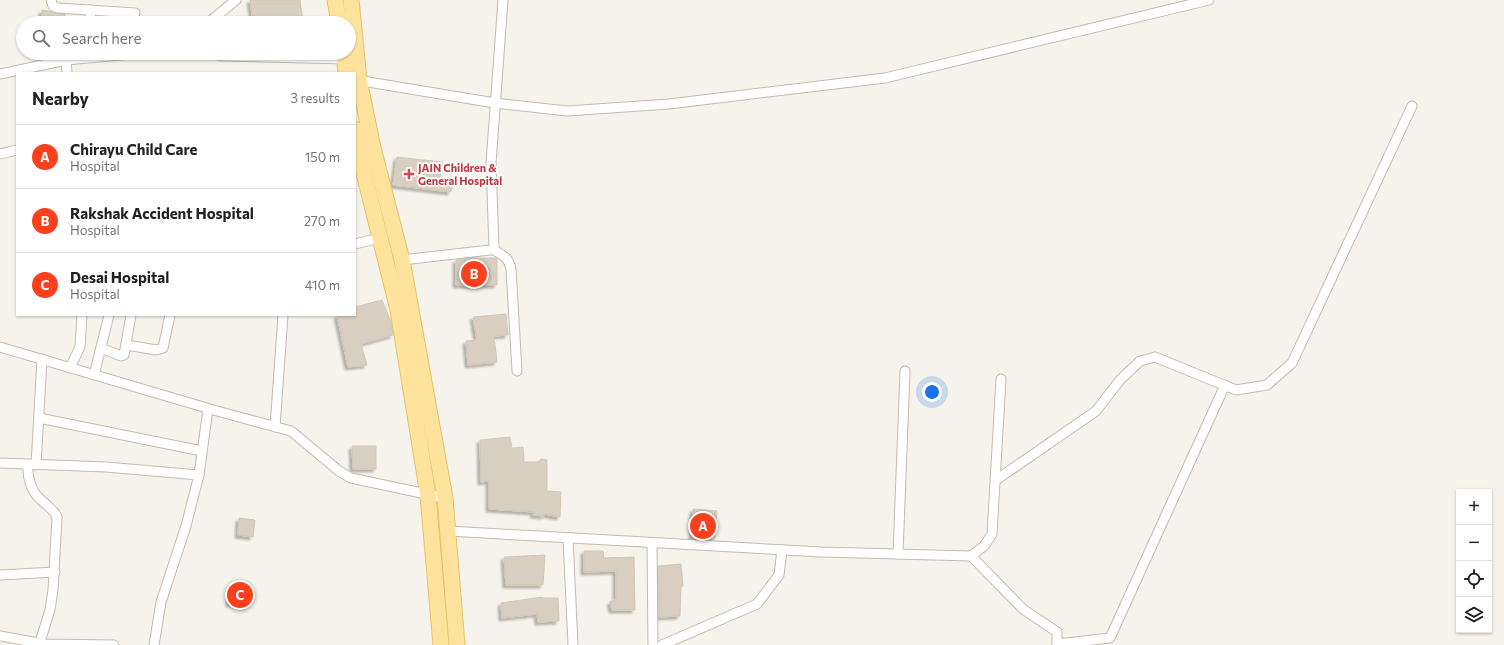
<!DOCTYPE html>
<meta charset="utf-8">
<style>
:root{--surface:#fff;--page:#f6f6f6;--text:#202124;--muted:#757577;--line:#e0e0e0;--accent:#fc3f1d}
body{margin:0;font-family:Commissioner,sans-serif;background:var(--page);color:var(--text)}
.controls{position:absolute;right:12px;bottom:12px;display:grid;overflow:hidden;border-radius:0px;box-shadow:0 1px 3px #0004}
.controls button{width:36px;height:36px;display:grid;place-items:center;padding:0;border:0;border-bottom:1px solid var(--line);background:var(--surface);color:var(--text);font:20px sans-serif}
.you{position:absolute;left:932px;top:392px;width:14px;height:14px;margin:-10px;border:3px solid #fff;border-radius:50%;background:#1a73e8;box-shadow:0 0 0 6px #1a73e833}
.badge{display:grid;place-items:center;width:26px;height:26px;border-radius:50%;background:var(--accent);color:#fff;font-size:13px;font-weight:700}
.pin{position:absolute;translate:-50% -50%;border:2px solid #fff;box-shadow:0 1px 4px #0006}
.list{margin:0;padding:0;list-style:none}
h2{display:flex;justify-content:space-between;align-items:center;height:52px;margin:0;padding:0 16px;font-size:17px}
h2 small{font-size:13px;font-weight:400;color:var(--muted)}
.list li{display:grid;grid-template-columns:26px 1fr auto;gap:12px;align-items:center;box-sizing:border-box;height:64px;padding:0 16px;border-top:1px solid var(--line)}
.list b{display:block;font-size:15px;white-space:nowrap}
.list p{margin:0;font-size:13px;white-space:nowrap;color:var(--muted)}
.list em{font-size:13px;font-style:normal;color:var(--muted)}
.icon{flex:none;width:22px;height:22px;fill:none;stroke:currentColor;stroke-width:2;stroke-linecap:round;stroke-linejoin:round}
.map{position:relative;flex:none;width:1504px;height:645px;overflow:hidden}
.search{position:absolute;background:var(--surface);box-shadow:0 1px 3px #0004;left:16px;top:16px;width:340px;height:44px;display:flex;align-items:center;gap:10px;box-sizing:border-box;padding:0 14px;border-radius:22px;color:var(--muted);font-size:15px}
.panel{position:absolute;background:var(--surface);box-shadow:0 1px 3px #0004;left:16px;top:72px;width:340px;height:244px;border-radius:0px}
.map>svg:first-child{display:block}
</style>
<div class="map">
<svg width="1504" height="645" viewBox="0 0 1504 645">
<defs>
<filter id="shadow"><feDropShadow dx="-3" dy="3" stdDeviation="1" flood-color="#0004"/></filter>
</defs>
<rect width="100%" height="100%" fill="#f6f3ec"/>
<g fill="#d8cfc1" stroke="#d3c7b4" filter="url(#shadow)">
<path d="M250,0H300L303,22L263,23V19L253,20Z"/>
<path d="M42,10L65,14L64,23H41Z"/>
<path d="M397,157L442,162L440,178L452,179L451,192L393,185Z"/>
<path d="M468,258H497V285H456V260Z"/>
<path d="M382,300L391,322L393,335L361,344L367,365L348,367L337,315H355V307Z"/>
<path d="M506,314L508,335L494,336L497,362L468,365L466,341L477,340L473,317Z"/>
<path d="M510,437L512,448L523,447L524,462H538L541,459L547,460V491L561,492L560,517L544,514V516L533,515L534,512L489,509V481L481,482L480,440Z"/>
<path d="M352,446H376V469H353Z"/>
<path d="M693,509L717,511L715,538L692,537Z"/>
<path d="M239,518L255,520L253,537L238,535Z"/>
<path d="M584,551H603L604,558L634,557L635,610H612L610,602L616,599V571L584,572Z"/>
<path d="M545,555L543,585H506L504,557Z"/>
<path d="M681,564L683,586H681L680,616L659,617L658,566Z"/>
<path d="M231,585L251,589L248,606L229,603Z"/>
<path d="M542,597V598H558L559,621L538,622L537,614L502,618L501,603Z"/>
</g>
<g fill="none" stroke-linecap="round" stroke-linejoin="round">
<g stroke="#c2bbae" stroke-width="11">
<g id="street">
<path d="M51,0L53,6L58,8L135,13"/>
<path d="M90,10L91,23"/>
<path d="M208,23L236,0"/>
<path d="M212,53L222,56L345,59"/>
<path d="M66,60L67,73"/>
<path d="M0,74L66,60L143,53"/>
<path d="M356,80L495,103L567,111L669,104L885,78L1209,0"/>
<path d="M0,154L17,150"/>
<path d="M355,244L380,238"/>
<path d="M492,249C503,255 509,258 511,269L517,371"/>
<path d="M402,260L490,250L494,248L491,163L503,0"/>
<path d="M127,345L156,350L163,348L170,315"/>
<path d="M0,347L217,411L291,431L339,471L351,478L445,498"/>
<path d="M101,348L121,356L124,355L131,315"/>
<path d="M70,368L80,347L82,315"/>
<path d="M94,375L109,315"/>
<path d="M39,418L202,451"/>
<path d="M275,427L283,315"/>
<path d="M0,463L106,467L199,475"/>
<path d="M28,465C27,476 31,491 40,499C47,506 53,508 57,517L53,590L50,610L39,645"/>
<path d="M36,465L42,359"/>
<path d="M996,480L1096,411L1120,380L1140,361L1155,357L1236,390L1267,385L1292,363L1412,106"/>
<path d="M448,531L821,552L971,556L984,546L992,534L1001,379"/>
<path d="M568,538L573,645"/>
<path d="M652,543L653,645"/>
<path d="M898,554L905,371"/>
<path d="M971,556L1023,609L1057,632V645"/>
<path d="M0,575L55,572"/>
<path d="M0,636L44,644L114,645"/>
<path d="M1057,644L1110,638L1225,385"/>
<path d="M154,645L161,602L186,526L199,475L208,409"/>
<path d="M662,645L757,604L779,575L782,550"/>
</g>
</g>
<g stroke="#e6c16a" stroke-width="17">
<g id="primary">
<path d="M335,0L339,23"/>
<path d="M351,0L359,80L373,148L402,260L445,498L457,645"/>
<path d="M344,53L346,73"/>
<path d="M355,129L360,157L398,310L428,495L441,645"/>
</g>
</g>
<use href="#street" stroke="#fff" stroke-width="9"/>
<use href="#primary" stroke="#ffe39c" stroke-width="15"/>
</g>
<path fill="#e0444e" stroke="#fff" stroke-width="1.5" d="M407 168h4v4h4v4h-4v4h-4v-4h-4v-4h4z"/>
<g text-anchor="middle" stroke-width="3.5" stroke-linejoin="round" paint-order="stroke">
<g font-size="11" font-weight="bold" fill="#be3a42" stroke="#fff" text-anchor="start">
<text x="418" y="172">JAIN Children &amp;<tspan x="418" dy="13">General Hospital</tspan></text>
</g>
</g>
</svg>
<div class="controls">
<button>+</button>
<button>−</button>
<button><svg class="icon" aria-label="locate" viewBox="0 0 24 24"><circle cx="12" cy="12" r="6"/><path d="M12 2v4M12 18v4M2 12h4M18 12h4"/></svg></button>
<button><svg class="icon" aria-label="layers" viewBox="0 0 24 24"><path d="M12 4l9 5-9 5-9-5zM3 14l9 5 9-5"/></svg></button>
</div>
<div class="you"></div>
<div class="pin badge" style="left:703px;top:526px">A</div>
<div class="pin badge" style="left:474px;top:274px">B</div>
<div class="pin badge" style="left:240px;top:595px">C</div>
<div class="search"><svg class="icon" aria-label="search" viewBox="0 0 24 24"><circle cx="10" cy="10" r="6"/><path d="M15 15l6 6"/></svg>Search here</div>
<section class="panel">
<h2>Nearby<small>3 results</small></h2>
<ul class="list">
<li><span class="badge">A</span><div><b>Chirayu Child Care</b><p>Hospital</p></div><em>150 m</em></li>
<li><span class="badge">B</span><div><b>Rakshak Accident Hospital</b><p>Hospital</p></div><em>270 m</em></li>
<li><span class="badge">C</span><div><b>Desai Hospital</b><p>Hospital</p></div><em>410 m</em></li>
</ul>
</section>
</div>
